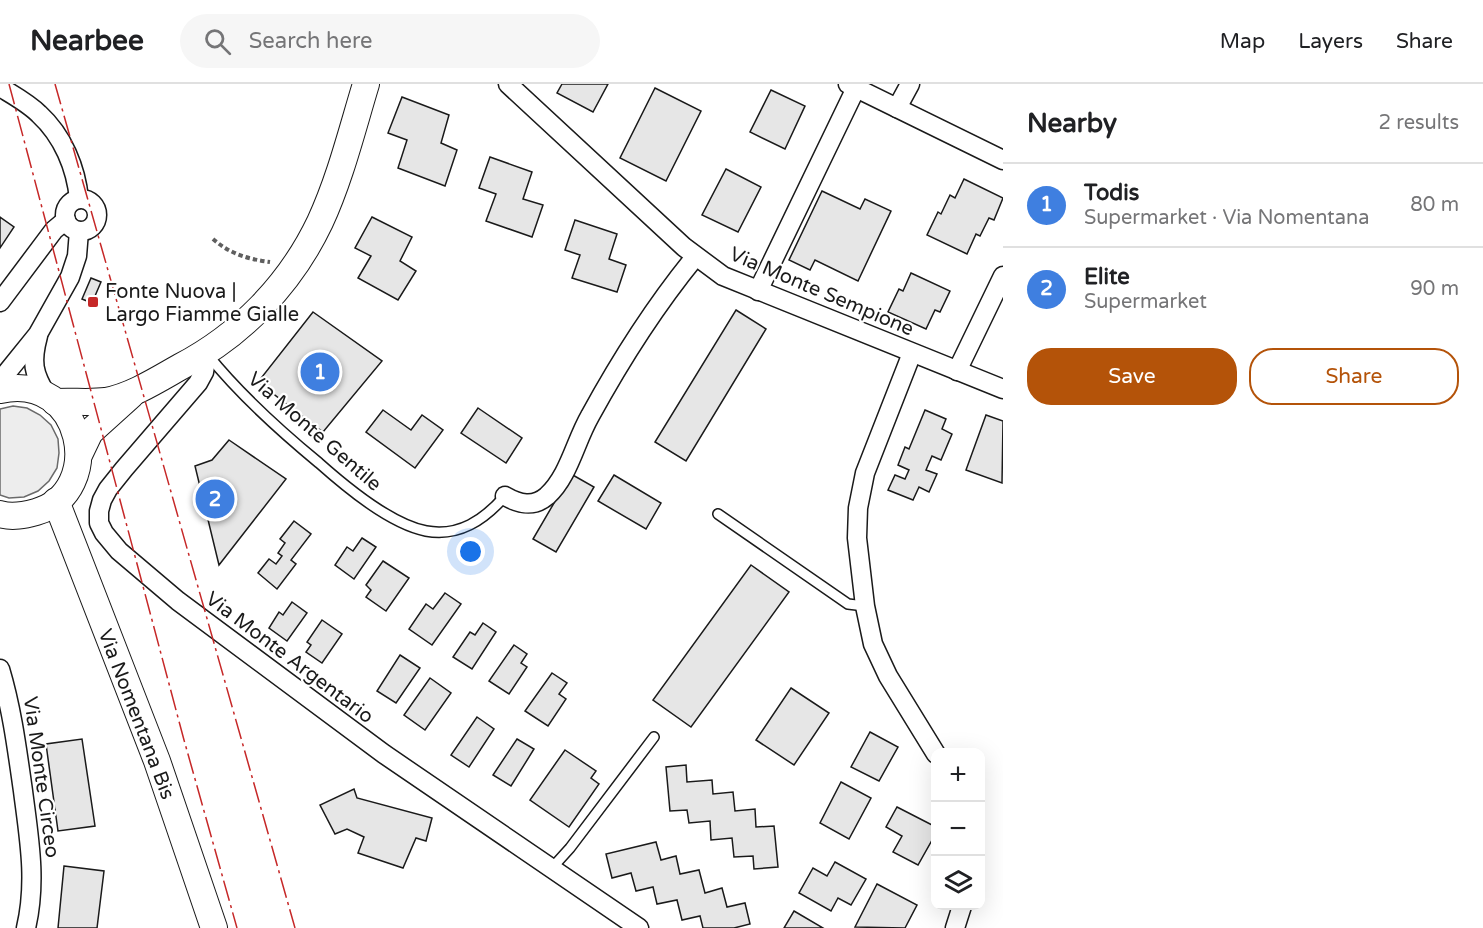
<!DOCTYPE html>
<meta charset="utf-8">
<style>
:root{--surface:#fff;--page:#f6f6f6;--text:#202124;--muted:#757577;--line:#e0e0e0;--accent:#b45309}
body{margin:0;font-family:"Varela Round",sans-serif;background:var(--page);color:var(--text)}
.controls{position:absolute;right:18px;bottom:18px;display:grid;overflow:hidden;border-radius:12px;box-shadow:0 6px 24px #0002}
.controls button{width:54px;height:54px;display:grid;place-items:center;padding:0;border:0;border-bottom:2px solid var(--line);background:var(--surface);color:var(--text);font:30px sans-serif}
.you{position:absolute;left:471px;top:468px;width:21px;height:21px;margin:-15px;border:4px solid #fff;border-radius:50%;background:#1a73e8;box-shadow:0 0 0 9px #1a73e833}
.badge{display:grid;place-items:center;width:39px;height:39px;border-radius:50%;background:var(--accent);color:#fff;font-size:20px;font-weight:700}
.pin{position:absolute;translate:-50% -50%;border:3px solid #fff;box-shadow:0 2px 6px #0006}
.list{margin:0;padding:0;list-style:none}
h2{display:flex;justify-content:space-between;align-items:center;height:78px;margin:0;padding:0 24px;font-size:26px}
h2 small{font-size:20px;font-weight:400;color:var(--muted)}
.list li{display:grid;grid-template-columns:39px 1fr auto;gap:18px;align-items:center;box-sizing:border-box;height:84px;padding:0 24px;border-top:2px solid var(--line)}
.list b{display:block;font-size:22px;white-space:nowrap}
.list p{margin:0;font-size:20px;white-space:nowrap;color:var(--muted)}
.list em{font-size:20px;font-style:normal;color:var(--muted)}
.actions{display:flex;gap:12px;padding:18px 24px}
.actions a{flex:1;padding:14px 0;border:2px solid var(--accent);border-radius:24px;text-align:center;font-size:21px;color:var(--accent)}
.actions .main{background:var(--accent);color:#fff}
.icon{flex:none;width:33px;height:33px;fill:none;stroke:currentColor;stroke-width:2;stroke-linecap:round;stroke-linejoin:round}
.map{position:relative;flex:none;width:1003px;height:844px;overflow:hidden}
header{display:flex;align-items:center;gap:36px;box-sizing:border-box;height:84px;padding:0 30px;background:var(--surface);border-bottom:2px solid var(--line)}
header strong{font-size:28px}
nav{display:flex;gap:33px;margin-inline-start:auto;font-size:21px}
.search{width:420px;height:54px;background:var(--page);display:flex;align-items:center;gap:15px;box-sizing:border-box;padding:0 21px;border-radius:33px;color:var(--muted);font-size:22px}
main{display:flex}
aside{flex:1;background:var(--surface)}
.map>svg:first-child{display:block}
</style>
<header>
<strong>Nearbee</strong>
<div class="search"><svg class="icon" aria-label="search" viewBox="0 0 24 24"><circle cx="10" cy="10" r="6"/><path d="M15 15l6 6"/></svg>Search here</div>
<nav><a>Map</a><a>Layers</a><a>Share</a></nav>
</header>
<main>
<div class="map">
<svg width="1003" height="844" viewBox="0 0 1003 844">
<rect width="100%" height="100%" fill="#fff"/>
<path fill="#ededed" stroke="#6a6a6a" stroke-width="1.5" d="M13,322L27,324L40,331L51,341L58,355L59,369L57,384L49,397L38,407L24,413L9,414L0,411V325Z"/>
<g fill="#e6e6e6" stroke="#1a1a1a" stroke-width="1.5">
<path d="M562,0H608L593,28L557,9Z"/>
<path d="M655,4L701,27L666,97L620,74Z"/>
<path d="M771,6L805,22L785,65L750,48Z"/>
<path d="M402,13L449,31L441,59L457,66L445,102L398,84L407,56L388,49Z"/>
<path d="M490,73L532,88L523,115L543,121L532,153L486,137L496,110L479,104Z"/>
<path d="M726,85L761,103L738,148L702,131Z"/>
<path d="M964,95L1003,114L994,136L989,134L980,152L976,150L967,170L927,151L938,128L941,130L950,111L955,114Z"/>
<path d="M822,107L860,125L865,115L891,127L858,197L815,176L810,186L789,176Z"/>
<path d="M0,133L14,143L0,164Z"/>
<path d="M372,133L412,153L400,177L416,187L398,216L358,194L371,172L355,164Z"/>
<path d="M575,136L617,150L609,175L626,181L617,208L572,194L580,171L565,166Z"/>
<path d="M911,189L950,207L940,228L935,226L926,245L888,228L899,205L903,207Z"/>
<path d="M91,194L101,198L92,219L82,215Z"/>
<path d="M736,226L766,245L686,377L655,358Z"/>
<path d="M313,228L382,277L323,348L258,298Z"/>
<path d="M478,324L522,354L506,379L461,349Z"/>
<path d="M383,326L411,346L422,331L443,346L415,384L366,348Z"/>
<path d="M925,326L946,335L942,345L952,350L941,376L932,372L926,386L937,390L929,408L919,403L913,416L888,406L895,391L905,395L909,386L898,381L905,363L909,365Z"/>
<path d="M986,331L1003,337L1002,399L966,386Z"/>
<path d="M229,356L286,395L219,481L195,382L212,376Z"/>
<path d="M571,390L594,403L556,468L533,455Z"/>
<path d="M614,391L661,419L646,445L598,417Z"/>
<path d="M294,437L311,450L291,476L296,480L277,505L258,489L269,475L276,480L282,472L278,469L285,459L280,455Z"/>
<path d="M362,454L376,463L354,495L335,481L347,463L353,467Z"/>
<path d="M383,477L409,494L386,527L366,513L371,506L366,501Z"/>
<path d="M751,481L789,508L691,643L653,616Z"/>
<path d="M445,509L461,520L432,561L409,545L426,520L433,525Z"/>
<path d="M292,518L307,529L287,557L269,544L279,528L283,531Z"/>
<path d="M322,536L342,550L322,579L306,568L311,561L307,558Z"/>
<path d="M483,539L496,548L472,585L453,573L470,548L475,551Z"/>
<path d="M514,561L527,570L521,579L527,583L509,610L489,597Z"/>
<path d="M400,571L420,584L396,619L377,607Z"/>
<path d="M552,589L567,599L559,610L566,615L548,642L525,627Z"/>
<path d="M430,594L451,609L425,646L404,631Z"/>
<path d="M791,604L829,629L794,681L756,656Z"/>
<path d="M477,633L494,645L469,683L451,671Z"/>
<path d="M870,648L898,663L879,697L851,683Z"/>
<path d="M82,655L95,742L58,747L46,660Z"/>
<path d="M517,655L534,665L511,702L493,691Z"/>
<path d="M565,666L596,687L591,694L599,700L569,743L530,716Z"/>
<path d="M686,681L687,698L712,696L713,710L733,708L735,727L755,725L756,743L774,742L778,783L754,785L753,772L734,773L732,754L711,756L710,737L689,739L687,726L670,727L666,683Z"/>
<path d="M841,698L871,714L849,755L820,739Z"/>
<path d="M354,705L357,714L432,734L426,757L416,754L403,784L358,769L364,753L347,745L335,750L320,721Z"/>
<path d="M897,723L936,743V749L918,781L893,768L902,752L886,743Z"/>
<path d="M656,758L661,776L676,772L680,790L699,786L705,809L722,804L727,823L745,819L750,840L734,844H703L700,832L682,836L677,816L657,820L653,803L636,807L631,789L612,794L606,770Z"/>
<path d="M835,778L866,795L851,821L838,814L831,827L799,809L813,784L827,792Z"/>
<path d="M64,782L104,787L97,844H58Z"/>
<path d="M877,800L917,821L905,844L855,843Z"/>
<path d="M794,827L823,844H784Z"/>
</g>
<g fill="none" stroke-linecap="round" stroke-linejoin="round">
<g stroke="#1a1a1a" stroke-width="12">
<g id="service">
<path d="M208,271C241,312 279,346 319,379C346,403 390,440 426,447C459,453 484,436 505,412"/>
<path d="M718,430L848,520L865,522"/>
<path d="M551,785L570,764L654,653"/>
</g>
</g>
<g stroke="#1a1a1a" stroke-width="21">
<g id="minor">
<path d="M508,0L684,163L723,192L1003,305"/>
<path d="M848,0L1003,76"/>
<path d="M0,3C13,11 28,19 39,30C63,52 76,84 79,115"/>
<path d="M897,24L910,0"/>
<circle cx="81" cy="131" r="16"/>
<path d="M758,207L856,4"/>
<path d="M0,218L54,146L66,136"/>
<path d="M38,252C31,278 33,289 47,312"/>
<path d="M207,269L204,288L198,299L124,385L108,405L102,416L99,427V439L104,449L119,467L178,517L384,670L639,844"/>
<path d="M912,269L865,389L858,424L857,454L865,522L873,560L888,592L936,670"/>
<path d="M957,287L1003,192"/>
<path d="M0,297L38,250L70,193L77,172L79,147"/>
<path d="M505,412C519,420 533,424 547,412C569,392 575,358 590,332C620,277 655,222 695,173"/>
<path d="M0,585C12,625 17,665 23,707C29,754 37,797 26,844"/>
<path d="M955,844L962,822"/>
</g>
</g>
<g stroke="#1a1a1a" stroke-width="28">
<g id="secondary">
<path d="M0,306C84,287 107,408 36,428C25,431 12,434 0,430"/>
<path d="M55,318C72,317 90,319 106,317C132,312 157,296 180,283C241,251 290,201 320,138C340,95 352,46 366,0"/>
<path d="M79,371L90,348L131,311"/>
<path d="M56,417L157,677L214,844"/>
</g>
</g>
<path stroke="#5f5f5f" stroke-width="4" stroke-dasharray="4.5 3" stroke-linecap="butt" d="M213,155C230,170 248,175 270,178"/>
<use href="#service" stroke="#fff" stroke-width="9"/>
<use href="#minor" stroke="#fff" stroke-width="18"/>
<use href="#secondary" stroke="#fff" stroke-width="26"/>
<g stroke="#c62828" stroke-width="1.5" stroke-dasharray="21 4.5 3 4.5" stroke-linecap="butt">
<path d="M9,0L184,656L237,844"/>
<path d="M55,0L295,844"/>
</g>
</g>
<rect fill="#c62828" stroke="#fff" stroke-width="2" x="87" y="212" width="12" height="12" rx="3"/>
<g text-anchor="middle" stroke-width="4.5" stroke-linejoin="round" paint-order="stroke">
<g font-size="20" fill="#1a1a1a" stroke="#fff" text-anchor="start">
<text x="105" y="214">Fonte Nuova |<tspan x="105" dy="23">Largo Fiamme Gialle</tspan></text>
</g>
<g font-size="20" fill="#1a1a1a" stroke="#fff">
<text transform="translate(822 207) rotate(23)" y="7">Via Monte Sempione</text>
<text transform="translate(315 347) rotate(41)" y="7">Via Monte Gentile</text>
<text transform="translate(290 573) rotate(37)" y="7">Via Monte Argentario</text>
<text transform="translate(137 630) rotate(69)" y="7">Via Nomentana Bis</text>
<text transform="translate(42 693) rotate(82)" y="7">Via Monte Circeo</text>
</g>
</g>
</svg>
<div class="controls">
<button>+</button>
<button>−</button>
<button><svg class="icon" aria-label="layers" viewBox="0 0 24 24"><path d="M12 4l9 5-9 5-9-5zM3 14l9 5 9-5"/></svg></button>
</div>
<div class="you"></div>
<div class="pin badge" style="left:320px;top:288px;background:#3f7fe0">1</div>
<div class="pin badge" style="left:215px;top:415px;background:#3f7fe0">2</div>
</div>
<aside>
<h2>Nearby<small>2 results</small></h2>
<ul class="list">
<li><span class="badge" style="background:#3f7fe0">1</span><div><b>Todis</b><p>Supermarket · Via Nomentana</p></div><em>80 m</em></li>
<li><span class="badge" style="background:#3f7fe0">2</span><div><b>Elite</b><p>Supermarket</p></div><em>90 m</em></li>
</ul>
<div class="actions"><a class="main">Save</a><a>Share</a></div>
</aside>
</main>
